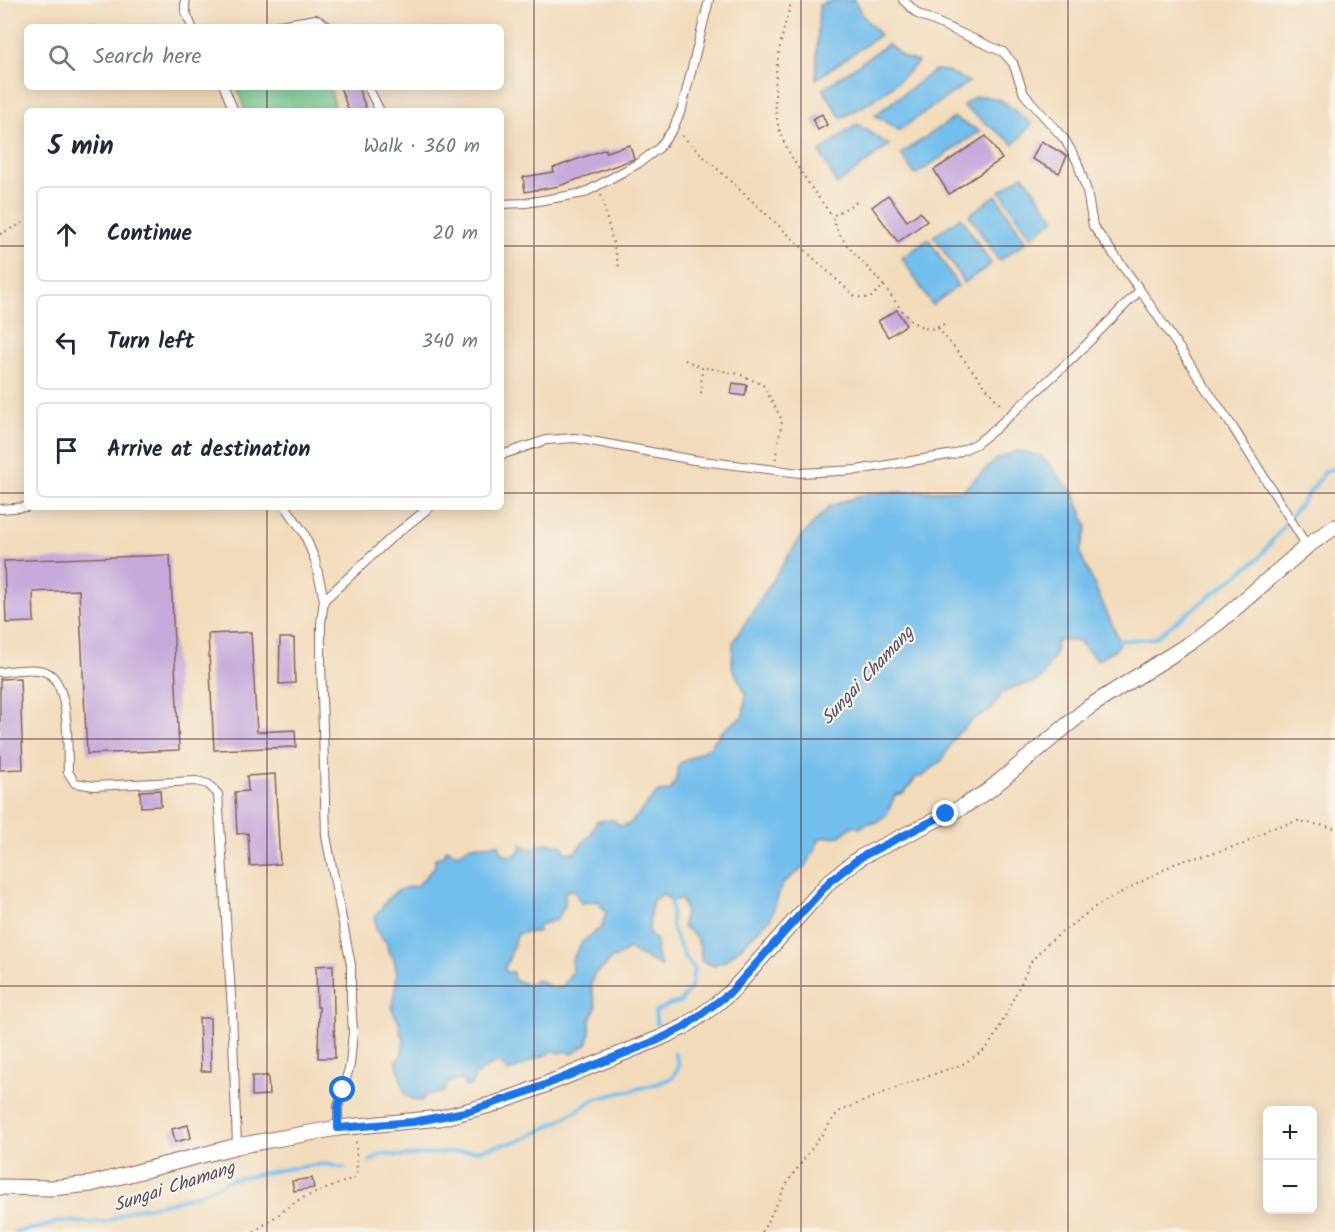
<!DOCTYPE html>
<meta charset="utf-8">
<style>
:root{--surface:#fff;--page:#f6f6f7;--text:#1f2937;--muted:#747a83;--line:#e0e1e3}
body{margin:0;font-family:Kalam,sans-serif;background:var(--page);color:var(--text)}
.controls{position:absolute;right:18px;bottom:18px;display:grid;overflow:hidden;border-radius:9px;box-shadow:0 3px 15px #0003}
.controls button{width:54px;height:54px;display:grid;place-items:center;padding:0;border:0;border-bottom:2px solid var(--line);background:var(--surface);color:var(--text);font:30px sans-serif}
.stop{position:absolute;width:18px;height:18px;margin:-14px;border:4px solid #1a73e8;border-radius:50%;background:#fff}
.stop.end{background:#1a73e8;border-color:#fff;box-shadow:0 2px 6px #0008}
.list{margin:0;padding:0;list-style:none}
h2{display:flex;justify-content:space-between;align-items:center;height:78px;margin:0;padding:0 24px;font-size:26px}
h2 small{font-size:20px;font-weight:400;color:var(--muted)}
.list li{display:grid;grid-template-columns:39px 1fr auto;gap:18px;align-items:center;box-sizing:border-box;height:96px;margin:0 12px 12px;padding:0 12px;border:2px solid var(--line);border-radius:9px}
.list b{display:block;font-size:22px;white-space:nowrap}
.list em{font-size:20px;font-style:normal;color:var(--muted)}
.icon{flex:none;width:33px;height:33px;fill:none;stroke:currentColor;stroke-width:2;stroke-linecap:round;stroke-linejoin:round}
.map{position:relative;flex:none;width:1335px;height:1232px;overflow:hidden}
.search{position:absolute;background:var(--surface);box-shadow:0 3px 15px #0003;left:24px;top:24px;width:480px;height:66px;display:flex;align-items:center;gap:15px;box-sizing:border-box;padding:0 21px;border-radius:9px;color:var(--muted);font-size:22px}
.panel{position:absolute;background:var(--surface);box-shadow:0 3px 15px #0003;left:24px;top:108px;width:480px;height:402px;border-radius:9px}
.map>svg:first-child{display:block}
</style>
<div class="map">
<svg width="1335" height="1232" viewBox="0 0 1335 1232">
<rect width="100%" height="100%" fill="#f7f3e8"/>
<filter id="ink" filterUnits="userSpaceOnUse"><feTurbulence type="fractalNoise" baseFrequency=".0167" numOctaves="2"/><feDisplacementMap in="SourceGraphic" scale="12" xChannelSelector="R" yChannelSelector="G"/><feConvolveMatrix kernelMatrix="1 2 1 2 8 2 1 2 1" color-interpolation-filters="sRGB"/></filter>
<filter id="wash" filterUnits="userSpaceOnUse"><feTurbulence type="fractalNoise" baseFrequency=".008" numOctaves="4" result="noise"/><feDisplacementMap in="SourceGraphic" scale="24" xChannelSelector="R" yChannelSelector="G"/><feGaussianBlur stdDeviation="1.35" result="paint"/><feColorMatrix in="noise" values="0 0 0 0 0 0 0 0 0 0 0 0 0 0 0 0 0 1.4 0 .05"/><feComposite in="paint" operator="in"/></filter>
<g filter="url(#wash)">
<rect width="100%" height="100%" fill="#f2dbbb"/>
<path fill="#72ca90" stroke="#5e745e" stroke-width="1.5" d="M237,87H330L336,111H245Z"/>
<g fill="#72beec" stroke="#5e6e8c" stroke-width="1.5" fill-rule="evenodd">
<path d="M835,0H855L862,15L880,35L816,79L819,5Z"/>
<path d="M888,44L903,57L918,62C892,89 873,102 841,118L823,89Z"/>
<path d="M935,70L947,71L969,82L899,130L875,115Z"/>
<path d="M984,96L1001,100L1032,124L1014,144L963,106L974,97Z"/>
<path d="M954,118L980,131L915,175L901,154Z"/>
<path d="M857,124L889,145L837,185L820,152Z"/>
<path d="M1023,175L1055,219L1031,237L1000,191Z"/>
<path d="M996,195L1026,242L999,261L969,215Z"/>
<path d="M961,217L991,264L964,283L934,236Z"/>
<path d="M929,239L958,286L932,305L902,258Z"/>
<path d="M1017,451L1041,456L1074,493L1087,526L1080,553L1120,642L1115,650L1097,660L1079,641L1057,640L1055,653L1042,678L1032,684H1022L1002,693L991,710L975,718L956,735L942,760L922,777H916L904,793L895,795L887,814L875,823H867L860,828L852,826L841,836L820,838L807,865L783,883L770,919L727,960L713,965L701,961C702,945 697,934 683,927L685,910L681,899L671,901L663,894L653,900L650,915L649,933L657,941L656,953L661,966C648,961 640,954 628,949L616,958L610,959L606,966L594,974L591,986L596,1007L590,1019V1033L587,1044L572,1054L567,1051L559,1053L553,1050C546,1057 539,1056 530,1061C523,1066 517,1069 508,1072L499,1062C486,1067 476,1071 472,1085L466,1087L460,1079L448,1083L444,1092L426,1095L422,1101L414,1100L405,1094L396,1060L402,1055L404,1039L400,1032V1024L392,1009L397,974L394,958L388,952L387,943L376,931L375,917C388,899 393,887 417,886L435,866V858L442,857L446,849L458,854L470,846L499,844L501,852L511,857L518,853L521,845L531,849L547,843L562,845L565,852L574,853L591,834L597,821L614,820L620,826L630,824L658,792L670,791L676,779L679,764L709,748L721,732L743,716L746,694L732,667L733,642L800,538L830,506L869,493L963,490L996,460ZM573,889L581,903L598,901L606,912L602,927L582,942L572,960V972L562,988L551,987L539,980L526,984L513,979V972H507L504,969C512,957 511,944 519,933L538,932L539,925L556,920L565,906V892Z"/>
</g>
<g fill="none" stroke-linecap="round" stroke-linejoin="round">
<g stroke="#72beec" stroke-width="4">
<path d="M1115,641L1155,638L1258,559L1326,471L1335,468"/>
<path d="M657,1024L655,1012L668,1005L680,1002L691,988L694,968L685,957L672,929L671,901L675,898"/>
<path d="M371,1161L382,1154L401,1156L479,1150L522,1140L563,1119L595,1099L653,1085L672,1078L679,1066L675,1054"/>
<path d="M14,1232L43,1227L61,1221L91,1223L108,1221L131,1210L167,1203L196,1195L230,1180L285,1169L325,1164L344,1168"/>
</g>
</g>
<g id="blocks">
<g fill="#c6aadc">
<path d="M340,87H358L367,111H349Z"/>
<path d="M822,114L827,125L818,130L812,119Z"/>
<path d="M986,136L1002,159L949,194L934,170Z"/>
<path d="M1041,141L1067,156L1059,173L1032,159Z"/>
<path d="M630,145L634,159L559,186L525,192L523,177L554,172L553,168L606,149V152Z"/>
<path d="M888,195L907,221L920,212L927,221L898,242L872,207Z"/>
<path d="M897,310L906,325L888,337L878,321Z"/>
<path d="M733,383L747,385L745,396L731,394Z"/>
<path d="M170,555L179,750L87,754L79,590L33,592L34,622L6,623L4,561Z"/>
<path d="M251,632L257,732L295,730L296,747L214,750L208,634Z"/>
<path d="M280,638H294L295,683L279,684Z"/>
<path d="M20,678L23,769L0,770V679Z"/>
<path d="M275,774L280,864L250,866L248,833L237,834L235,792L248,791L247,776Z"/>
<path d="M160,790L161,806L141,807L140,791Z"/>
<path d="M333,965L335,1058H318L319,1007H317L316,966Z"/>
<path d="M199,1018H210L211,1071H201Z"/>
<path d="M252,1076H268L269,1095L252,1096Z"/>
<path d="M188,1125L191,1138L175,1142L172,1129Z"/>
<path d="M312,1178L314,1188L294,1191L292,1181Z"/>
</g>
</g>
</g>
<g filter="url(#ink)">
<use href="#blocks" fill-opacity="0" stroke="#85615d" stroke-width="1.5"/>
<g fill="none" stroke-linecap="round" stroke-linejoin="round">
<g stroke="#85615d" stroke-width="10">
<g id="lane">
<path d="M185,0V10L192,27"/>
<path d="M903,0L918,14L1003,52L1013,63L1024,94L1065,140L1077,161L1087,191L1093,226L1140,290L1234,429L1307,546"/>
<path d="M267,27L316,19L329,27"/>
<path d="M224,87L234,111"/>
<path d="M368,87L380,111"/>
<path d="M501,204L526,203L584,193L639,163L659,148L673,129L682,108L709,0"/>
<path d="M501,455L546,440L575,438L694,460L800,473L857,470L954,454L976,444L995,429L1074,357L1140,290"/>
<path d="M286,507L304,533L315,560L324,600L321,623V659L326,836L351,965V999L353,1032L350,1065L338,1107V1128"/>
<path d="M0,509L27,507"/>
<path d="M324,600L391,538L430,507"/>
<path d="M0,672C14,671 33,667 46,672C71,682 67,749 68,772L75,783L94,786L196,781L208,784L218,794L232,1011L237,1146"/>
</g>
</g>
<g stroke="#85615d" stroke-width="17">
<path id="street" d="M0,1187L52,1188L91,1184L237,1146L338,1128L440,1118L494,1104L527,1092L658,1039L684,1027L714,1006L731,992L830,881L861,857L964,806L988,791L1089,707L1192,642L1219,622L1307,546L1335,527"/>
</g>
<g stroke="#85615d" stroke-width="2" stroke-dasharray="1.5 4.5" stroke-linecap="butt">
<path d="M792,0C780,39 770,83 778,124C784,153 815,192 832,216"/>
<path d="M682,136L850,292L856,297L870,298L884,286C864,261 842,248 832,216L859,201"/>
<path d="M601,195L620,271"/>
<path d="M0,234L27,221"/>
<path d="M884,286C899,305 919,344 946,322"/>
<path d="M938,328L1002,407"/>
<path d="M685,360L701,367"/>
<path d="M701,393L702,367L739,374L763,385L782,420L775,461"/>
<path d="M254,1232L300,1199L354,1178L357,1173L356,1141"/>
<path d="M762,1232L789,1180L838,1112L903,1085L963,1064L986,1049L998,1031L1032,960L1048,943L1095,907L1176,863L1244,844L1269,829L1298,821L1335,828"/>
</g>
<use href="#lane" stroke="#fff" stroke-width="8"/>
<use href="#street" stroke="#fff" stroke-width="15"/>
</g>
</g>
<g fill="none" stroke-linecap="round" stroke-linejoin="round" filter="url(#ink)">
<path stroke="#1a73e8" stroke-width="8" d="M343,1090L338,1107V1128L413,1122L470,1111L527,1092L658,1040L684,1027L731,992L830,881L861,857L946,814"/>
</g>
<path fill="none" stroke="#4a1f2b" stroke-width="1.5" stroke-opacity="0.55" d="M267,0V27M534,0V1232M801,0V1232M1068,0V1232M267,87V111M0,246H27M501,246H1335M0,493H27M501,493H1335M267,507V1232M0,739H1335M0,986H1335"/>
<g text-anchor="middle" stroke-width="4.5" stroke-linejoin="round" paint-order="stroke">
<g font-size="18" font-style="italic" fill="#564f65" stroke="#f7f3e8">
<text transform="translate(867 675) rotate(-47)" y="6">Sungai Chamang</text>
<text transform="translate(174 1186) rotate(-18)" y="6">Sungai Chamang</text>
</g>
</g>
</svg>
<div class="controls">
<button>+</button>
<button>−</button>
</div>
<div class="stop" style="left:343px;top:1090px"></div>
<div class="stop end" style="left:946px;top:814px"></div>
<div class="search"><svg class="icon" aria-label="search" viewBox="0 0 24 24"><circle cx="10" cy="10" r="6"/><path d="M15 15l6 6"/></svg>Search here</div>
<section class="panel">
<h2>5 min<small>Walk · 360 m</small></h2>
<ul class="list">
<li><svg class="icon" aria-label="ahead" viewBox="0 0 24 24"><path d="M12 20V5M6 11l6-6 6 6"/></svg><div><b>Continue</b></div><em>20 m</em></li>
<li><svg class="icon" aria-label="left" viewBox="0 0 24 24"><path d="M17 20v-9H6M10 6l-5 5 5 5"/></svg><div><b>Turn left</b></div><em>340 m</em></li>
<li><svg class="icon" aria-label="arrive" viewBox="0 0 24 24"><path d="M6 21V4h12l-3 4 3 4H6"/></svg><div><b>Arrive at destination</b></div></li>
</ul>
</section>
</div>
